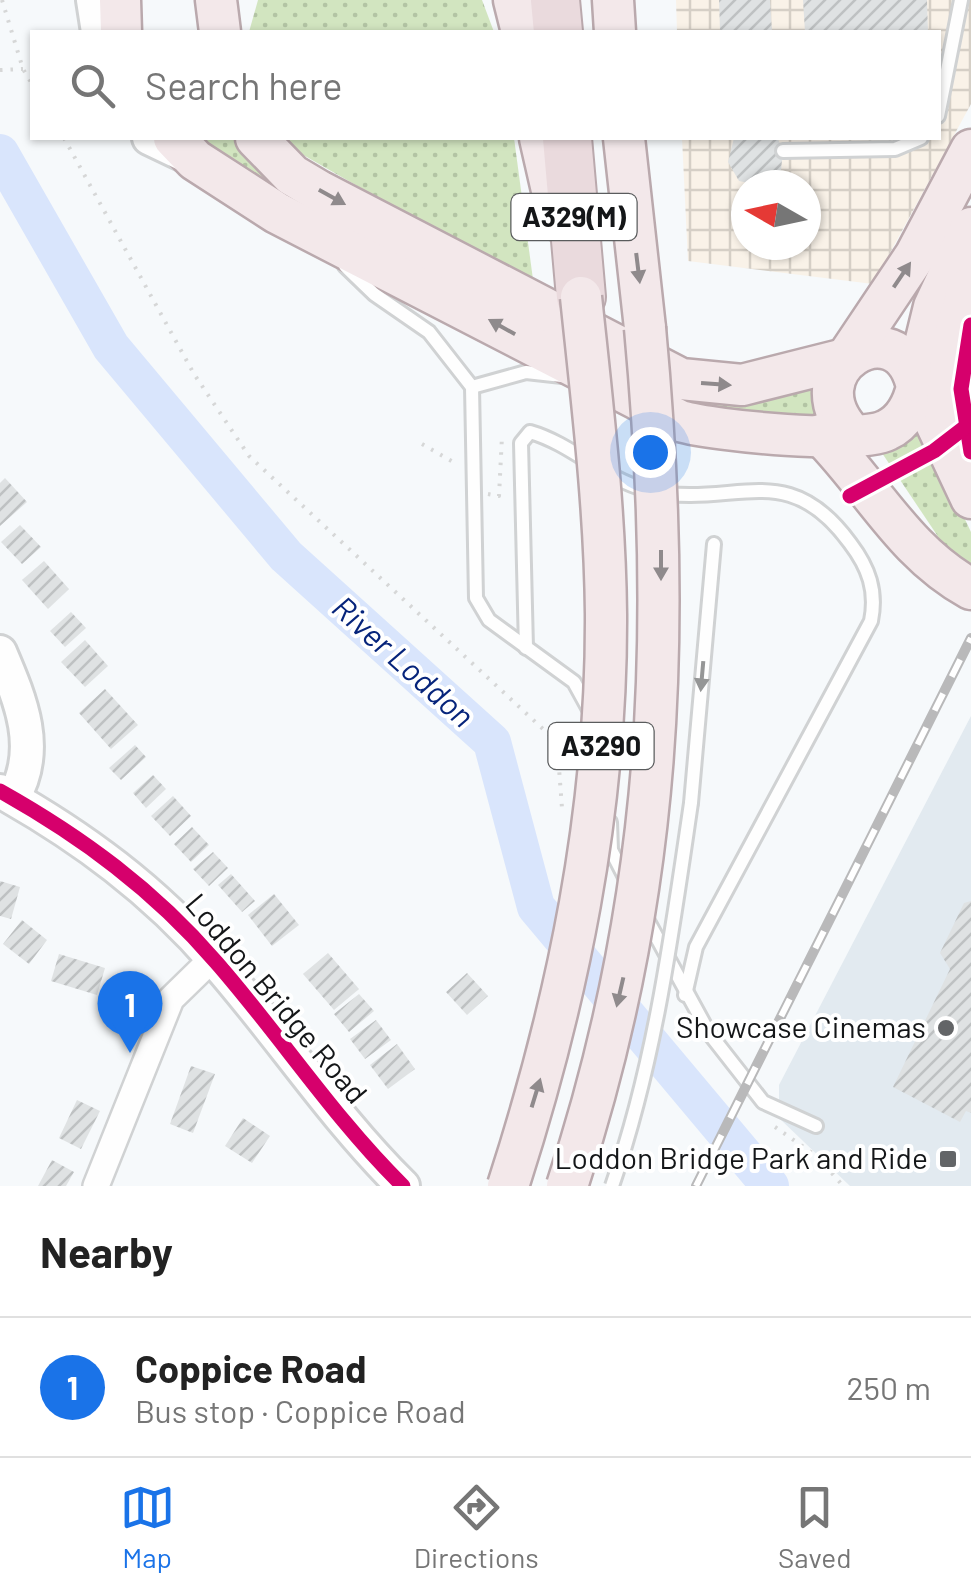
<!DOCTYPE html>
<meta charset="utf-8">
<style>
:root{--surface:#fff;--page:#f2f2f2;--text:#222;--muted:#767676;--line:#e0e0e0;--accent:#1a73e8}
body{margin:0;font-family:Barlow,sans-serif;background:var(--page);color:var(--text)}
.compass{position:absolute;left:731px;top:170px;width:90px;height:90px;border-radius:50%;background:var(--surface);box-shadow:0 2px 8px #0004;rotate:279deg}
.you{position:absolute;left:650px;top:452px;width:35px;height:35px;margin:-25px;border:8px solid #fff;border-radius:50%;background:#1a73e8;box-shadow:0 0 0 15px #1a73e833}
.badge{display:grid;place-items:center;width:65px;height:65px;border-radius:50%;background:var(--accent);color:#fff;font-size:32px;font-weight:700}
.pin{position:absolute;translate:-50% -82px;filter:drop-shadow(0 2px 5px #0008)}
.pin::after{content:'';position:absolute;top:52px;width:35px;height:30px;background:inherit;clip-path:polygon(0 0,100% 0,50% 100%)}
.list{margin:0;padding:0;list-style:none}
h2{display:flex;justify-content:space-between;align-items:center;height:130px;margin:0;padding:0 40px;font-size:42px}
h2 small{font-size:32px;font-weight:400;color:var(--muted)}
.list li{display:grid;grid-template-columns:65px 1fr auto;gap:30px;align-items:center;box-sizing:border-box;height:140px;padding:0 40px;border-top:2px solid var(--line)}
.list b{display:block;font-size:38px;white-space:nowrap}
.list p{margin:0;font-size:32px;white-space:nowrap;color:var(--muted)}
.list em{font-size:32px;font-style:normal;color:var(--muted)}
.icon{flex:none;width:55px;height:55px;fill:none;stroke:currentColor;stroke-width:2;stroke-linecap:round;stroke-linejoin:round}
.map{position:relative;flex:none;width:971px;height:1186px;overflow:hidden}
.search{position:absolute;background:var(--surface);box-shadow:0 2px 8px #0004;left:30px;right:30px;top:30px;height:110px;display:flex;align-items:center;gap:25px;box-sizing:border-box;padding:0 35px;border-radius:0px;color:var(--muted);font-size:38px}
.sheet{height:270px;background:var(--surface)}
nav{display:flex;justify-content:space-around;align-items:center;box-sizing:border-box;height:140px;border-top:2px solid var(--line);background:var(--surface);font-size:28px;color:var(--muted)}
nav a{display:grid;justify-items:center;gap:5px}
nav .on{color:var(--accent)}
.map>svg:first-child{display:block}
</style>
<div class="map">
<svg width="971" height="1186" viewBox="0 0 971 1186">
<defs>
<pattern id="industrial-grid" width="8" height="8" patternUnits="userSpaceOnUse" patternTransform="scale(2.5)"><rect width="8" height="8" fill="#f9f2e8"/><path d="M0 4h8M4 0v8" fill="none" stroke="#d5cfc6"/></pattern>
<pattern id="grass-dots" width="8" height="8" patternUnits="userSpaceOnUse" patternTransform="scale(2.5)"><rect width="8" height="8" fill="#d2e5c0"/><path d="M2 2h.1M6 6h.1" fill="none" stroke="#b3c4a4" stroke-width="1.8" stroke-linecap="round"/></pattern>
<pattern id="building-hatch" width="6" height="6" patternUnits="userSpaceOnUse" patternTransform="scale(2.5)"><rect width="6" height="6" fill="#dfe2e3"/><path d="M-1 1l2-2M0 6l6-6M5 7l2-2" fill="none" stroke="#bec1c2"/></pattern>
</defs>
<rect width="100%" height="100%" fill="#f6f9fb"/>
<path fill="#e2eaf0" d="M971,716V1186H850L779,1118V1085Z"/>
<path fill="url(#industrial-grid)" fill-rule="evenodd" d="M676,0H971V104L873,284L688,261L682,138H938V32H677ZM746,185H806V245H746Z"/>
<g fill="url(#grass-dots)">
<path d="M258,0H482L494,32H249Z"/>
<path d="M198,138H238L681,397L756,402L820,381L829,425L712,419L321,218Z"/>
<path d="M282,138H514L534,287L291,148Z"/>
<path d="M922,428L971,532V566L945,547L882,453Z"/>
</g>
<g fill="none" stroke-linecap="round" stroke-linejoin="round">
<path stroke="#d9e5fc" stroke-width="38" d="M0,153L111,347L286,556L492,742L536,907L770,1186"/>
</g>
<g fill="url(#building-hatch)">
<path d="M719,0H770L772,32H720Z"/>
<path d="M803,0H927L928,32H805Z"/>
<path d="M734,138L778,139L783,151L781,170L759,185L739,181L728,162Z"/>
<path d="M5,478L27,502L0,526V483Z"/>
<path d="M20,525L41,547L22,564L1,542Z"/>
<path d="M44,561L69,589L48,609L22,580Z"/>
<path d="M71,612L86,628L65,647L50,631Z"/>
<path d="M85,640L108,666L85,687L61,662Z"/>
<path d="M105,689L138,725L111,749L79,713Z"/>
<path d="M135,745L146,757L121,780L109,768Z"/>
<path d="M153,775L166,789L146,808L133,793Z"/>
<path d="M173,796L191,816L170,836L151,816Z"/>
<path d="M192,827L209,845L191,862L174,844Z"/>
<path d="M213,852L228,868L209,886L193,869Z"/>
<path d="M231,874L255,901L242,912L218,885Z"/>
<path d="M0,881L20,887L11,919L0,916Z"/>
<path d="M274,894L299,925L272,946L248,915Z"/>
<path d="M971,901V1113L966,1111L960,1122L893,1087L950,969L940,953L964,903Z"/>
<path d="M22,920L47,940L29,964L3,944Z"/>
<path d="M328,953L359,989L334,1010L303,974Z"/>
<path d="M59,954L105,968L97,995L51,981Z"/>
<path d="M467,973L488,996L467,1015L446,992Z"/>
<path d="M117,986L133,992L125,1015L109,1010Z"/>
<path d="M359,994L374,1011L349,1032L334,1014Z"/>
<path d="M376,1020L391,1040L365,1059L350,1039Z"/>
<path d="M397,1044L415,1069L388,1089L370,1065Z"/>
<path d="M191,1066L215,1074L193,1133L170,1124Z"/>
<path d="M77,1100L100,1111L81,1149L59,1138Z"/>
<path d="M243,1118L270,1136L252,1163L225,1146Z"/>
<path d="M52,1160L74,1172L66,1186H38Z"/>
</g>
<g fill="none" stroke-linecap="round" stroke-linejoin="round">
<g stroke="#d0d2d3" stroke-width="18">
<g id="service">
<path d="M938,116L961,0"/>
<path d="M783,151L895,149L921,138"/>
<path d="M345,266L374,294L429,332L472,387L476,598L489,620L574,682L591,713"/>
<path d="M472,387L526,372L562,376"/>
<path d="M526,648L521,443L530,432C572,444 604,479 647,490C733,511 785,454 850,543C869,568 877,591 871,621L696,947L685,995"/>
<path d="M691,803L714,544"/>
<path d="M610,822L611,850L628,883"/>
<path d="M644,914L709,1033L763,1102L816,1126"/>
</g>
</g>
<g stroke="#d0d2d3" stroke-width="30">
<path id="minor" d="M96,1186L171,999L213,958"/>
</g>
<g stroke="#d0d2d3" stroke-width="38">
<g id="tertiary">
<path d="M93,0L98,32"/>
<path d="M149,138L195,160"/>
<path d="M0,652C20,699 42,749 13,798"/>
<path d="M0,791C82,837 154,890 216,962C280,1035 333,1117 403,1186"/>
</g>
</g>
<g stroke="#baa9ad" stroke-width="45">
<g id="primary">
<path d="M120,0L121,32"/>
<path d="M216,0L220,32"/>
<path d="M514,0L522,32"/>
<path d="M613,0L615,32"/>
<path d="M174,138L195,160L277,213L680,421C715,431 859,445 887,430C904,422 913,404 917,387C899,302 786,371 855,437"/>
<path d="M256,138L292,175L319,191L681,379L742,385L845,359"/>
<path d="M540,138L559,221"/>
<path d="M624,138L645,328"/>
<path d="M848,356L915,256L971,150"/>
<path d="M916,381L934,307L971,228"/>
<path d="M932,415L971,498"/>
<path d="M821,435C873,488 904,552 971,589"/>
<path d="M944,438L953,341L968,289"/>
</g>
</g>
<g stroke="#baa9ad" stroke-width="52">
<g id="motorway">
<path d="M555,0L558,32"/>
<path d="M567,138L581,297"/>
</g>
</g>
<g stroke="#d6d7d7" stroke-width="4" stroke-dasharray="2.5 8" stroke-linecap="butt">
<path d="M2,0L23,69L32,84"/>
<path d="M0,70L23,69"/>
<path d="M64,138L194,374L249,456L557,742L562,808"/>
<path d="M422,444L455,463"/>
<path d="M488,494L499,496L502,436"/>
<path d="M775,1127L818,1157L843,1186"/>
</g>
<use href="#service" stroke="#fefefe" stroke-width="12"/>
<use href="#minor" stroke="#fefefe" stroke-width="25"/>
<use href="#tertiary" stroke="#fefefe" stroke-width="32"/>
<use href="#primary" stroke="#f3e8ea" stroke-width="40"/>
<use href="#motorway" stroke="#eadadd" stroke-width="48"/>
<g stroke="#b9b9ba" stroke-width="10">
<path id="rail" d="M696,1186L971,638"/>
</g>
<use href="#rail" stroke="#fff" stroke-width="6" stroke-dasharray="19" stroke-linecap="butt"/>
<g stroke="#d0d2d3" stroke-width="18" stroke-linecap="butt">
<path id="service-bridge" d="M612,1186C655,1063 672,932 691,803"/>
</g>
<g stroke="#baa9ad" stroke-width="45" stroke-linecap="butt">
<g id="primary-bridge">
<path d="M508,1186C568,1000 607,811 606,614C605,508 592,402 581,297"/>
<path d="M567,1186C663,896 673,629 645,328"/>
</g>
</g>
<use href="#service-bridge" stroke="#fefefe" stroke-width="12"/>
<use href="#primary-bridge" stroke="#f3e8ea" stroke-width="40"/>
<g stroke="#fff" stroke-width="21">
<g id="cycleway">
<path d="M971,325L961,389L971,452"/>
<path d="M850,496L934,451L964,428"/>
<path d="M0,791C82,837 154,890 216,962C280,1035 333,1117 403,1186"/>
</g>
</g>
<use href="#cycleway" stroke="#d6006c" stroke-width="15"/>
</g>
<defs><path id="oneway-solid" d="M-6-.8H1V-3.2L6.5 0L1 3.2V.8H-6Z" transform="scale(2.5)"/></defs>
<g fill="#8f8a8c">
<use href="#oneway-solid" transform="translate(332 197) rotate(29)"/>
<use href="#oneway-solid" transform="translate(638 268) rotate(83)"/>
<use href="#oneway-solid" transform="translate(902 275) rotate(-56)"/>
<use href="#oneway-solid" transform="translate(502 327) rotate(-151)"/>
<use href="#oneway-solid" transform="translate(716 384) rotate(4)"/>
<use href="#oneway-solid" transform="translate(661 565) rotate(90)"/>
<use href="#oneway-solid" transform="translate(620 992) rotate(103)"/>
<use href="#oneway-solid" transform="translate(536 1093) rotate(-73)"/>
</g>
<use fill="#959696" href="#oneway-solid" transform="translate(702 676) rotate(95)"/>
<g fill="#636567" stroke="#fff" stroke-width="4">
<circle cx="946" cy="1028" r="10"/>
<rect x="938" y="1149" width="20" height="20" rx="5"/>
</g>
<g text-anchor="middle" stroke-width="8" stroke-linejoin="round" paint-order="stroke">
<g fill="#fff" stroke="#5a5c5d" stroke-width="2.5">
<rect x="511.5" y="194" width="125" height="46" rx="8"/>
<rect x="548.5" y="723" width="105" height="46" rx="8"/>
</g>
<g font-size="28" font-weight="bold" fill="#141618">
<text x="574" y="227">A329(M)</text>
<text x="601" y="756">A3290</text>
</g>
<g font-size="30" fill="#141618" stroke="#fff">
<text transform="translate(276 999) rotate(50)" y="10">Loddon Bridge Road</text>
</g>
<g font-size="30" fill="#141618" stroke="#fff" text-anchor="end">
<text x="926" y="1038">Showcase Cinemas</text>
<text x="928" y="1169">Loddon Bridge Park and Ride</text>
</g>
<g font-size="32" font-style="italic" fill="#06247b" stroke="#fff">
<text transform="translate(403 662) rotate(42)" y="11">River Loddon</text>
</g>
</g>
</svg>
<svg class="compass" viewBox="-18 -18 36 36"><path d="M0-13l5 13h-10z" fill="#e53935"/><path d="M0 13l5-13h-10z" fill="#767676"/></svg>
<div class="you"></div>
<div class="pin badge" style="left:130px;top:1053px">1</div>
<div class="search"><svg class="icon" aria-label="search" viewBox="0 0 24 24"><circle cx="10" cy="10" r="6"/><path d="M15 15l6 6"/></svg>Search here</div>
</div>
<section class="sheet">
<h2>Nearby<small></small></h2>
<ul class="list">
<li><span class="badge">1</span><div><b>Coppice Road</b><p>Bus stop · Coppice Road</p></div><em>250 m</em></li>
</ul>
</section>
<nav>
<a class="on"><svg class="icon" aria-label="map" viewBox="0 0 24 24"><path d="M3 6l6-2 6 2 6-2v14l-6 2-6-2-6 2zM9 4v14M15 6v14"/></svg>Map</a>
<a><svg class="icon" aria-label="directions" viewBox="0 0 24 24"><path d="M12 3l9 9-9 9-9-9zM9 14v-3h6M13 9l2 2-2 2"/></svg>Directions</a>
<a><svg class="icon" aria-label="saved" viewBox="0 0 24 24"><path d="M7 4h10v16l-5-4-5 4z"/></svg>Saved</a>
</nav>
